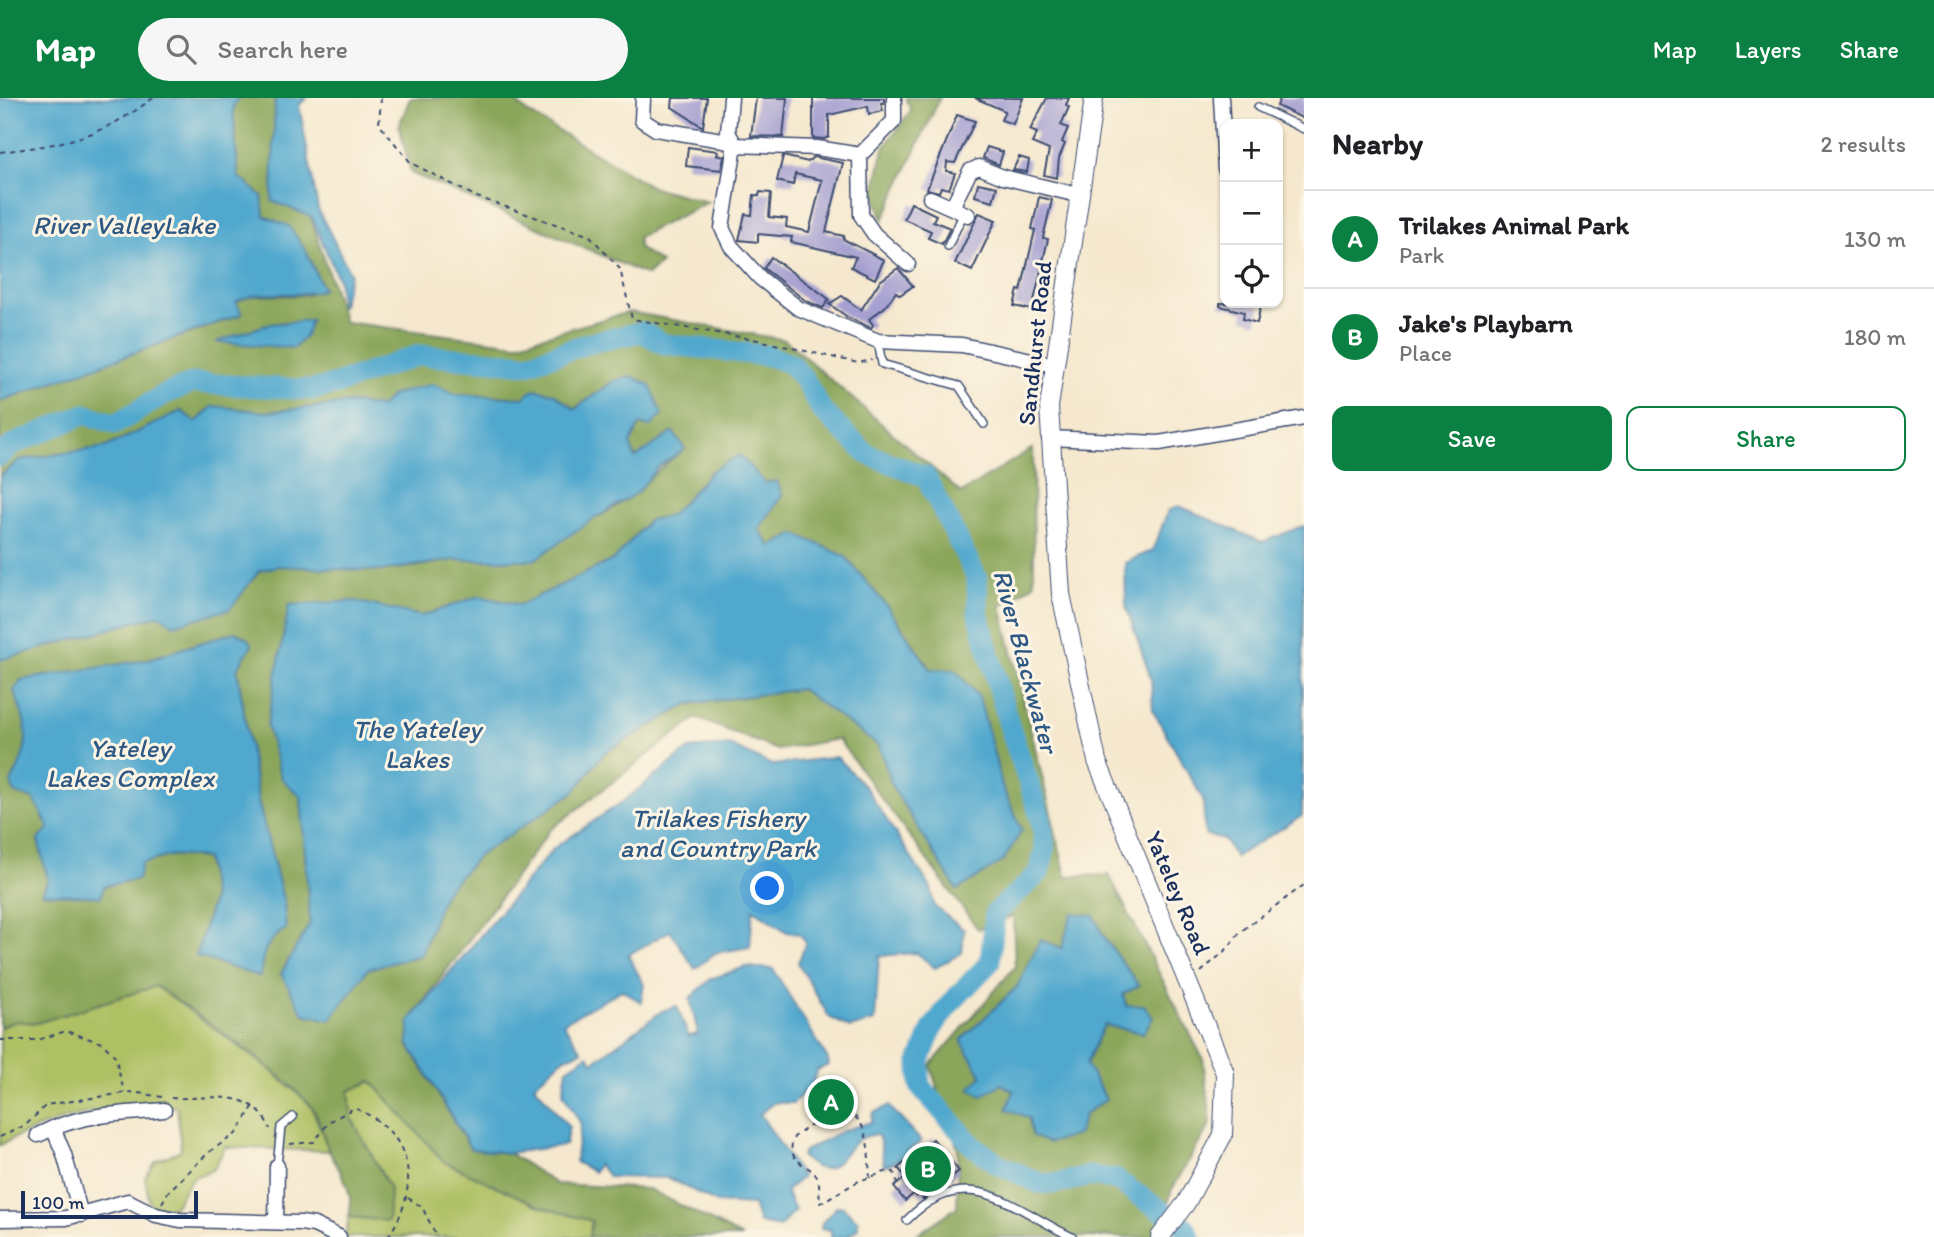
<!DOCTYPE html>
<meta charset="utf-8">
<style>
:root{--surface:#fff;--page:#f6f6f6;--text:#202124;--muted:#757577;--line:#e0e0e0;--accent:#0b8043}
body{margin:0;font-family:Itim,sans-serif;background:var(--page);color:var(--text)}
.controls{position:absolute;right:21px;top:21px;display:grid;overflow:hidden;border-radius:14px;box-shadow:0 2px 5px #0004}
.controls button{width:63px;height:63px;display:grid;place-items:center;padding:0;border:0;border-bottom:2px solid var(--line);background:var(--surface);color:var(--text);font:35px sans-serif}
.scale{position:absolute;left:21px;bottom:18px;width:177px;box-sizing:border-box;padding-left:7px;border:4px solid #1b2f5e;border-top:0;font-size:19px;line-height:24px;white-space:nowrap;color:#1b2f5e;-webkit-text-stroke:5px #fcf5e5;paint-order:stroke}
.you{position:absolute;left:768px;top:791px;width:24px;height:24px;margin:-18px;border:5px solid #fff;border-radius:50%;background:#1a73e8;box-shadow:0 0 0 10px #1a73e833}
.badge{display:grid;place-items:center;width:46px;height:46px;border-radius:50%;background:var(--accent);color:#fff;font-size:23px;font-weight:700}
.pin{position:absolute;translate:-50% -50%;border:4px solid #fff;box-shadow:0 2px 7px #0006}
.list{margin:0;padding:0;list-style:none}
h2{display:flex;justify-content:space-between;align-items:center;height:91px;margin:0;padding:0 28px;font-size:30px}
h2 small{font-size:23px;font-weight:400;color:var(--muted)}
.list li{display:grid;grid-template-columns:46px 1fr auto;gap:21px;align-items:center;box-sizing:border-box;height:98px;padding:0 28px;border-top:2px solid var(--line)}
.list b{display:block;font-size:26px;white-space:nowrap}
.list p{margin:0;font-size:23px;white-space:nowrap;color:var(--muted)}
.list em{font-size:23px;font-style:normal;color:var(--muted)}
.actions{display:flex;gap:14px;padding:21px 28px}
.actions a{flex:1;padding:16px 0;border:2px solid var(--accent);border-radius:14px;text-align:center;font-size:24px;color:var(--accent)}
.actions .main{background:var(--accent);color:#fff}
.icon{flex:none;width:38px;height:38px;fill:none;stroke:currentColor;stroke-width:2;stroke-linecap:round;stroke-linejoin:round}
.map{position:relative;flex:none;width:1304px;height:1139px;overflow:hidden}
header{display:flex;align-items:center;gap:42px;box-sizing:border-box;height:98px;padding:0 35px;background:var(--accent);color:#fff}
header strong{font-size:33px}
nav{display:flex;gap:38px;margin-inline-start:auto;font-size:24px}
.search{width:490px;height:63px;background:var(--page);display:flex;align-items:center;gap:18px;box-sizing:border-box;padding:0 24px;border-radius:38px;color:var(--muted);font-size:26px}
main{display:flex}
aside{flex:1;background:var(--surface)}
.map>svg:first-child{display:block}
</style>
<header>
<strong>Map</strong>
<div class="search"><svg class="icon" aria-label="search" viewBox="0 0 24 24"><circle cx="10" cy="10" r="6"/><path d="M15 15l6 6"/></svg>Search here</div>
<nav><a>Map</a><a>Layers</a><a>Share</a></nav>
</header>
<main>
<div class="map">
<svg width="1304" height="1139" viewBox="0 0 1304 1139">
<rect width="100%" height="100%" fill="#fcf5e5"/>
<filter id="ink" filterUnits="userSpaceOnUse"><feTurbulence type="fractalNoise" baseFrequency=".0143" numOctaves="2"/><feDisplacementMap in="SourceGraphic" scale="14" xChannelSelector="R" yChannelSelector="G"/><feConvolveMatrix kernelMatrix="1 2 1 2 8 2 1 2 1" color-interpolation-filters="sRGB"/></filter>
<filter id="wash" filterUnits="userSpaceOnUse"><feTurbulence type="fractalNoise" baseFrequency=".00686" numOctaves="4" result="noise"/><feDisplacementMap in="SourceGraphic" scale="28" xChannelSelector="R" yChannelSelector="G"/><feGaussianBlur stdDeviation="1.57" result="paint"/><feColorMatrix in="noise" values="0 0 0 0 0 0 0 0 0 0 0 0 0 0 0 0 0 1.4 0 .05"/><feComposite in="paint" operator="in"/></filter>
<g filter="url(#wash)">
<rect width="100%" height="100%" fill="#f5e8ce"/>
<g fill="#aec064" stroke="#647861" stroke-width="2">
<path d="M156,888L268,970L311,1007L329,1053L225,1049L214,1071L192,1080L173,1110L150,1107L145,1080L156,1063L181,1052L177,1009C113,1004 56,1018 0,1047V929L16,923L37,925Z"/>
<path d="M372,983L445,1064L541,1109L593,1123L589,1139H345L349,1119L388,1122L390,1091L351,1020L349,993Z"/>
</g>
<g fill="#8aa65a" stroke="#526a5c" stroke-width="2" fill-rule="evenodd">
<path d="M238,0H298L296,72L344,224L516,246L629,214L785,242L961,395L1033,350L1034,486L1001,508L1066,778L1109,777L1203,961L1211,1025L1171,1093L1162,1139H913L957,1109L958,1052L930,968L1015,869L1013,818L978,831L838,641L778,652L696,620L550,732L410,922L408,946L471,1051L509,1055L556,1086L649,1091L742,1139H589L592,1123L541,1109L444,1064L371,983L349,993L351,1019L390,1091L388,1123L349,1119C355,1093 342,1077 330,1055C323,1040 320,1018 309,1006C272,965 202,922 156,888L37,925L16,923L0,929V562L159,517L230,511C238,500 248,481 259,473C279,459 353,474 381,472C446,468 526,446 588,423C628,409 651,374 685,351L673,335L636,361L630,346L640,326L614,283L575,311L553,295L535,291L523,300L455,296L433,286L381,309L352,305L266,314L213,308L196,324L181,313L106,349L19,362L0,379V303L241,217L236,204L247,198L308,197L264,118L262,98L238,78L233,9ZM712,372L765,385L777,383L782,397L759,431L771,448L886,507L931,571L979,599L1003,691L1022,732L893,690L879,648L801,591L688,606L604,655L574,694L478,758L444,795L421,857L368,871L281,876L310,825L301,698L354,503L422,518L479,498L520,507L615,461L649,422L670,419ZM235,534L252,547L237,571L259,707L284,805L286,831C266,842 262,855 260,878L196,858L213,800L206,760L173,757L142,765L104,788L42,795L48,782L38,742L49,730L34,701L15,695L11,685C32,645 31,635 14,594L145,562ZM1094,818L1104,839L1138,887L1123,896L1126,908L1143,935L1104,927L1086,966L1106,1001L1085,1016L1077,1037L1007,1011L1014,994L1001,986L970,991L982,978L962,942L1017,889L1040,842L1062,850Z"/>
<path d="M410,0H512L527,14L652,89L708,104L638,139L639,150L661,165L647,177L411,75L399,28Z"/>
<path d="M905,0H940L883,122L874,94L884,50L911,12Z"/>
</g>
<g fill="#51a8ce" stroke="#366c96" stroke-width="2">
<path d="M0,0H238L233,9L238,78L262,98L264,118L289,128L306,153L323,191C295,202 261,189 236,204L242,216L0,303Z"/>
<path d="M275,0H307L299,7L318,111L350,175L341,210L338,181L312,119L272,103Z"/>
<path d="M311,222L306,237L294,250L216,244L269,226Z"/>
<path d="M631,278L650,287L662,317L650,329L640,326L630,346L635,360L673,334L685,351L658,369L638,394L590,423L534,462H454L380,473L278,468L259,473L230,511L174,527L159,517L0,562V379L19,362L106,349L181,313L196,324L213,308L266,314L352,305L381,309L392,297L433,286L455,296L523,300L534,291L553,295L575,311L614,283Z"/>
<path d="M739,357L765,385L777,383L782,397L759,431L770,448L796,436L845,458L886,507L930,571L955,572L979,599L1003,691L1022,732L1003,763L957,792L893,690L879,648L801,591L688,606L604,655L574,694L478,758L444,795L421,857L368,871L330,922L304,916L281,876L310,825L301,699L281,680L267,628L289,507L354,503L422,518L479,498L520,507L615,461L649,422L670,418L713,372Z"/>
<path d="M1179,408L1262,444L1304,428L1302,718L1235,759L1224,741L1205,737L1203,701L1153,613L1151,581L1126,508L1125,465L1153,452L1168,413Z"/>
<path d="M235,534L247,540L252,547L237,571L259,707L284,805L286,831C266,843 262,855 260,879L196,858L213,800L206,760L173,757L142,765L138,781L104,788L101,799L42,795L48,782L38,742L49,730L34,701L15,695L11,685C31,647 30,633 14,593L21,582L145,562Z"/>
<path d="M729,647L772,667L837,659L866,690L931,790L934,808L964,832L962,855L935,870L917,855L879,858L875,923L850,930L829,919L798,865L806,845L800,836L787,834L753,811L750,849L715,855L695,871L670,833L628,857L644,887L641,904L622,892L563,925L582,953L564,960L534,987L569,1029L565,1047L509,1055L471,1051L408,945L410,922L554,750L625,702L689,651Z"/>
<path d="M1072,815L1094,818L1104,839L1139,888L1123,896L1126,908L1144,907L1153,920L1143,935L1104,927L1086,966L1106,1001L1085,1016L1077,1037L1049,1045L1032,1038L1029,1020L1007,1011L1014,993L1001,986L982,998L970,990L982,978L961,942L1017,889L1040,842L1062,850Z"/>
<path d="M745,869L773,871L828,961V967L817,972L812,987L793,1005H773L760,1016L802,1079L786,1093L795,1113L779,1129L759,1125L753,1107L717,1105L669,1080L609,1079L598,1066L594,1074L575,1064L581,1026L563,995L567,971L588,957L593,964L662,913L677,908L688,938L698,936L690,900L711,881Z"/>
<path d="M889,1008L921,1043L901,1061L884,1068L879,1039L874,1036C870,1038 862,1039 858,1042C837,1059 831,1088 801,1058L804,1053L842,1033L871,1024L873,1015Z"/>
<path d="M837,1108L843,1109L858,1123V1130L847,1139H831V1132L821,1131L822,1125Z"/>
</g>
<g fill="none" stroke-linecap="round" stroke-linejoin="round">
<path stroke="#51a8ce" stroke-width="21" d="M0,358L14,346L85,316L116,326L165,296L193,285L312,292L337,286L419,257L527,266L589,245L642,234L664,246L769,258L791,266L804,281L822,313L867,356L926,379L977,480L978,515L1010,630L1041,721L1045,750L1039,775L995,815L990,864L949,907L932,931L919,965L920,988L972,1047L998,1066L1039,1085L1054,1086L1090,1078L1115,1081L1185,1129L1190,1139"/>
</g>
<g id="blocks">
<g fill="#a6a0d1">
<path d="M673,0H707L703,29L672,9Z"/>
<path d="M756,0H787L783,39L751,38Z"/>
<path d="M813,0H884V5H881L883,13L869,16L868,8L829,17V39L824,41L813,40Z"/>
<path d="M975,0H1023L1013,26L1001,22L1005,13Z"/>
<path d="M1047,0H1069L1066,7L1069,9L1061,27L1068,30L1062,44L1065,46L1059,60L1057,80L1044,77L1049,52L1032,45L1037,35L1030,32Z"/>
<path d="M1280,0H1304V21L1277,8Z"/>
<path d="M957,17L975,23L955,65L947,64L946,73L955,75L949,91L941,89L939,94L927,91Z"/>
<path d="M688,49L718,53L717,57L724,58L721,72L686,68Z"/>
<path d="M987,49L1003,54L999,67L983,60Z"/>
<path d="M783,58L808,64L813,59L843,65L826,134L844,138L843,141L884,162L875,181L851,169L856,159L791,144L792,139L758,136V144L739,142L745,116L752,117L754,97L759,98L760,94L771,95L769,119L787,121L786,129L809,134L822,82L795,76L793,87L777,83Z"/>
<path d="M1019,59L1029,62L1027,74L1013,72Z"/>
<path d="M978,85L997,89L993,103L975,98Z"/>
<path d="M1039,99L1052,102L1043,140L1048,141L1032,212L1014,208L1018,192L1021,193L1035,132L1032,131Z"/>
<path d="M911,105L936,117L933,123L950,130L942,146L928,140L931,133L904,121Z"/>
<path d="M979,115L996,122L972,173L955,165Z"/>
<path d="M771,159L829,201L823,210L806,203L766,172L764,170Z"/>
<path d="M898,170L913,188L900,197L896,194L885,209L869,221L873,227L871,230L849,220L829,206L842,198L861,212L880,183Z"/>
<path d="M1220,205L1261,206L1257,225L1243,221L1244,214L1220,208Z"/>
<path d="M933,1041L959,1073L923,1101L917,1093L905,1103L894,1089L906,1079L898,1070Z"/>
</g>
</g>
</g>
<g filter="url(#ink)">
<use href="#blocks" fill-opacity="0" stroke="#3c4b6f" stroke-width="2"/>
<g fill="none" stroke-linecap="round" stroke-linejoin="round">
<g stroke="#3c4b6f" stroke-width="10">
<g id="service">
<path d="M1258,9L1304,31"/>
<path d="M948,148L964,115"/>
<path d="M878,243L882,266L959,288L984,326"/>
<path d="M277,1068L281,1029L293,1019"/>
<path d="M907,1122C967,1061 1013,1111 1072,1139"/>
</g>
</g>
<g stroke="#3c4b6f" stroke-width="17">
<g id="minor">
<path d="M731,0L728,34L735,47L722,130L731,148L760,180L798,210L878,243L962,247L1054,267"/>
<path d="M1221,0L1225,71"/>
<path d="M643,1L642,22L656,31L722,42L735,47L817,50L860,57L894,23V0"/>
<path d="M860,57L861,117L874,136L908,166"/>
<path d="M930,100L968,117"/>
<path d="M952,109L970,73L979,69L1003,79L1078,97"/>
<path d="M1049,340L1159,345L1304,320"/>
<path d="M53,1030L64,1056L81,1117"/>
<path d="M38,1037C84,1014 115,1017 164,1012"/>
<path d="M0,1121L66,1120L128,1103L156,1117L180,1122L301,1125L314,1127L339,1139"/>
<path d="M276,1124L277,1068"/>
</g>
</g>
<g stroke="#3c4b6f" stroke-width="20">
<path id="tertiary" d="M1094,0L1049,309L1061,496L1097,663L1225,975L1223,1037L1186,1105L1160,1139"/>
</g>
<g stroke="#3c4b6f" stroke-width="2" stroke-dasharray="5 5" stroke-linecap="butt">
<path d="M381,0L379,26L411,65L477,99L590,138L620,171L632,221L753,241L858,265L872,262"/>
<path d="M0,54C64,46 100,40 153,0"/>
<path d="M1201,874L1228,850L1240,834L1304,787"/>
<path d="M0,942H38L66,933L102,945L115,958L124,994"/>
<path d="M171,1000C208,1002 253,988 270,1031"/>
<path d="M0,1039L26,1027L46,1007L132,994L162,999"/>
<path d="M290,1046L314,1044L329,1024L354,1010C414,1034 422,1089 388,1139"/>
<path d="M870,1080C868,1057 871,1025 848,1014L810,1028L794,1039C783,1066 812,1065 818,1081C820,1088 819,1098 820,1105L859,1083L888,1073L894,1074L898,1086"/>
<path d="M914,1096L919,1100"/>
<path d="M408,1100L422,1109L437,1139"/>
<path d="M162,1105L168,1094L209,1054L237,1035L253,1009"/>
</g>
<use href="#service" stroke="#fff" stroke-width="7"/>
<use href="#minor" stroke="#fff" stroke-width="14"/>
<use href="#tertiary" stroke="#fff" stroke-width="18"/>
</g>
</g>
<g text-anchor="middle" stroke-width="6" stroke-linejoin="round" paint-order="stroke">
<g font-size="24" fill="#1b2f5e" stroke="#fcf5e5">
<text transform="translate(1035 245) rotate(-84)" y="8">Sandhurst Road</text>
<text transform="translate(1178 795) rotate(67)" y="8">Yateley Road</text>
</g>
<g font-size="26" font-style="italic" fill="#2e5985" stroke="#fcf5e5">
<text x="124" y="136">River ValleyLake</text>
<text transform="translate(1026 563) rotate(75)" y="9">River Blackwater</text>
<text x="417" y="640">The Yateley<tspan x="417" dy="30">Lakes</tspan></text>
<text x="130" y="659">Yateley<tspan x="130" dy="30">Lakes Complex</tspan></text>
<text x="718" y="729">Trilakes Fishery<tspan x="718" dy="30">and Country Park</tspan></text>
</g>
</g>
</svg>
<div class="controls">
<button>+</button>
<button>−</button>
<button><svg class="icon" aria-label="locate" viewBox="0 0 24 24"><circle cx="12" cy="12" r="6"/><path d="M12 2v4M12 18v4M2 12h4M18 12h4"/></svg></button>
</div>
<div class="scale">100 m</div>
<div class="you"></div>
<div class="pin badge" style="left:831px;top:1004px">A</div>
<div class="pin badge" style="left:928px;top:1071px">B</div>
</div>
<aside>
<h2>Nearby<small>2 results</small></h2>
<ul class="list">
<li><span class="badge">A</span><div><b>Trilakes Animal Park</b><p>Park</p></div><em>130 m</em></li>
<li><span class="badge">B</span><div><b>Jake's Playbarn</b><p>Place</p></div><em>180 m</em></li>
</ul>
<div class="actions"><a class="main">Save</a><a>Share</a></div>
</aside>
</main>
